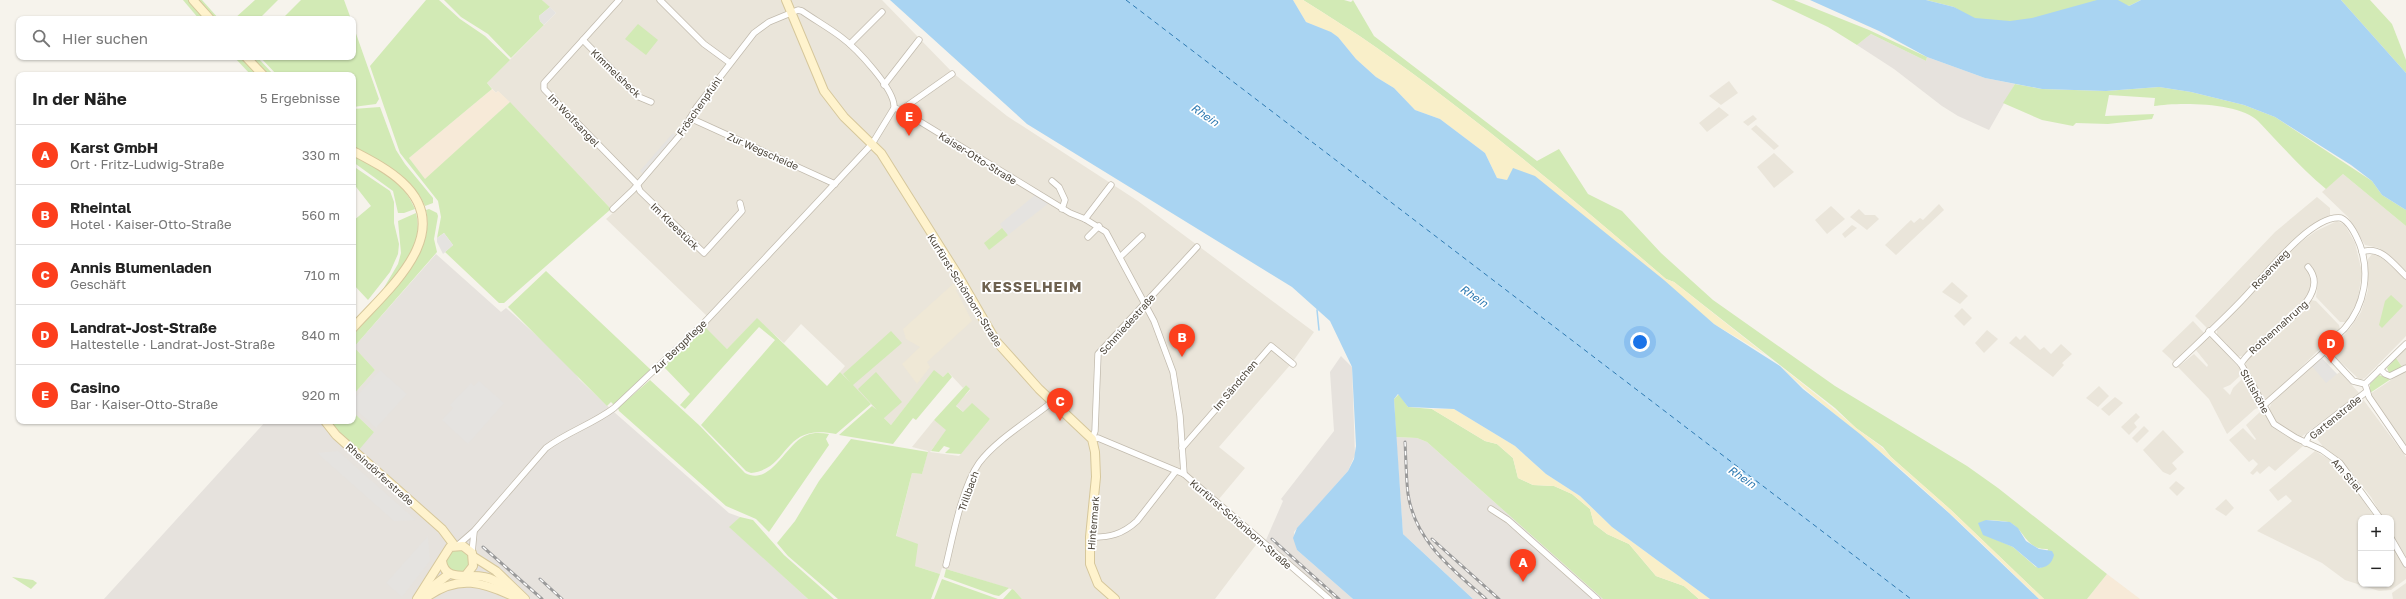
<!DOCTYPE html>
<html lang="de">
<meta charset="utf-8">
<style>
:root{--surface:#fff;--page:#f6f6f6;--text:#222;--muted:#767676;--line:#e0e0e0;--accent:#fc3f1d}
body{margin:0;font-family:"Golos Text",sans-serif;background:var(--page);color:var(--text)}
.controls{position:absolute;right:12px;bottom:12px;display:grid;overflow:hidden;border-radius:8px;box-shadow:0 1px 3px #0004}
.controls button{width:36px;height:36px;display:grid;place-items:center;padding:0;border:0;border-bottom:1px solid var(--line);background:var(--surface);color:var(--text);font:20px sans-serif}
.you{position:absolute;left:1640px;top:342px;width:14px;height:14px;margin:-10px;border:3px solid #fff;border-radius:50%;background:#1a73e8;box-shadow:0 0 0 6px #1a73e833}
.badge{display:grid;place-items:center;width:26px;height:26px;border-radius:50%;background:var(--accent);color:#fff;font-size:13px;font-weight:700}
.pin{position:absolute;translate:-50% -33px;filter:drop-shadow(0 1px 2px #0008)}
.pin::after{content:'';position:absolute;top:21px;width:14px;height:12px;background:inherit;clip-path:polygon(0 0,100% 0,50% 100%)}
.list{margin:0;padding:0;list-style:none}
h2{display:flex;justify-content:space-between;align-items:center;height:52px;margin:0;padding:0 16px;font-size:17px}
h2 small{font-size:13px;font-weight:400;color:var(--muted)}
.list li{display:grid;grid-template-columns:26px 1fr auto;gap:12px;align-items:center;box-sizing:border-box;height:60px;padding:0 16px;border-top:1px solid var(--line)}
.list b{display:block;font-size:15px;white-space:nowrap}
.list p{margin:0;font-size:13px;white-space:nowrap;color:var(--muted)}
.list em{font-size:13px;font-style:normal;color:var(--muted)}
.icon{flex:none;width:22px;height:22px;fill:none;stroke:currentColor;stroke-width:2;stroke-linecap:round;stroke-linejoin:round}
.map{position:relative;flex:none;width:2406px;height:599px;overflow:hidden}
.search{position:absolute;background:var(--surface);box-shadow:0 1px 3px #0004;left:16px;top:16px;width:340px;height:44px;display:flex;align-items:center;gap:10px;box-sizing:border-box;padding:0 14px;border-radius:8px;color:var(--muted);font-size:15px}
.panel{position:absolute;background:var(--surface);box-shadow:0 1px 3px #0004;left:16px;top:72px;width:340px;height:352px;border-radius:8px}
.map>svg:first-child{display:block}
</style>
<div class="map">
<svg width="2406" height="599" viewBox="0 0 2406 599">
<rect width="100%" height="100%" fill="#f6f3ec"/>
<g fill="#eae5da">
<path d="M542,0H882L953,73L1007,116L1138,201L1314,332L1291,364L1219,447L1245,468L1219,499L1262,537L1215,599H1022L1014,590L946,569L942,568L940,574L915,566L896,537L912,473L922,474L928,451L912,447L934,420L947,430L930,452L959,456L990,419L963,412L956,405L970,390L966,385L963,388L948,372L943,377L934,371L891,425L840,372L845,366L801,324L784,343L757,319L727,349L700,323L707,316L606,219L614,212L508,101L498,91L496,93L487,83L556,13Z"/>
<path d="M1729,81L1738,93L1721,105L1709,96Z"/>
<path d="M1719,107L1729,115L1707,132L1699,123Z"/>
<path d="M1753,115L1757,119L1748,126L1743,122Z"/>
<path d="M1756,125L1779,146L1774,150L1751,129Z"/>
<path d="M1774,153L1794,172L1774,188L1757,167Z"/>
<path d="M2343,174L2406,226V271L2379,248L2365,245L2348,217L2322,192Z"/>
<path d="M2317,197L2330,208V217L2294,240L2233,306L2211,326L2207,328L2195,316L2275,232Z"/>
<path d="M1939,204L1944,210L1896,255L1885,245L1911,220L1914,223L1920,218L1923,220Z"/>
<path d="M1831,206L1845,219L1827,234L1815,220Z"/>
<path d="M1859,209L1865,215H1875L1879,219L1867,230L1850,217Z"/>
<path d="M2337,221L2345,225L2355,243L2362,272L2358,299L2347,322H2340L2316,297L2318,281L2314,272L2308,265L2305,268L2312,277L2311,293L2273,332L2242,356L2236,357L2227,347V344L2217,335V329L2290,250L2316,231Z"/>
<path d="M1852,225L1857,228L1845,238L1842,234Z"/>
<path d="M2373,253L2380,255L2406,280V336L2365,378L2360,380L2333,355L2331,350L2351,327L2361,312L2368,290V259Z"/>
<path d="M1952,282L1968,296L1960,304L1942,292Z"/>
<path d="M2311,300L2316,301L2339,325L2340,329L2281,387L2266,400L2263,399L2246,367V359L2282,330Z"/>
<path d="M1962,308L1972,318L1964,326L1954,316Z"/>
<path d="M2193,321L2204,333L2174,362L2162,351Z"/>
<path d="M1987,330L1998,339L1984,353L1975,343Z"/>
<path d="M2025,335L2040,350L2044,347L2051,354L2061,344L2072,354L2062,363L2064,365L2053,377L2009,343L2016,336L2020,340Z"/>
<path d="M2211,337L2242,371V374L2230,385L2223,388L2230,395L2233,388L2244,377L2259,402L2258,408L2255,409L2227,434L2209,399L2178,367L2194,354L2207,367L2208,365L2196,350L2206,338Z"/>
<path d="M2406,349V364L2402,367L2396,358Z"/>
<path d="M2311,365L2337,374L2340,372L2359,393L2300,438L2275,421L2269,410L2271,404Z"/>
<path d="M2406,370V445L2370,394Z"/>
<path d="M2099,386L2109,396L2098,407L2086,398Z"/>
<path d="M2115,397L2123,403L2109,416L2101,409Z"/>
<path d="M2362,398L2406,457V557L2391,532V518H2383L2371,497L2345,465L2324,448L2315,436Z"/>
<path d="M2261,411L2265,413L2272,427L2303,446L2275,471L2269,466L2260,474L2257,471L2253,475L2250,473L2258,464L2253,459L2249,462L2229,440L2243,428L2255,440L2256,439L2246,425Z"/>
<path d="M2136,413L2140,417L2134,423L2137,427L2129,435L2121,427Z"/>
<path d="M2144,426L2149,431L2137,443L2132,438Z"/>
<path d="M2163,430L2184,452L2172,463L2177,469L2170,475L2163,472L2143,450Z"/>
<path d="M2315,451L2332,461L2343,471L2375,518H2361V584H2391V544L2406,569V579L2391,590L2379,591L2345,580L2322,563L2257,531L2292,501L2286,495L2278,501L2269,490Z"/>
<path d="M2176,481L2185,488L2177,496L2169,488Z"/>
<path d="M2226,499L2234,508L2226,516L2215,509Z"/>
<path d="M2406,583V599H2393L2392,593Z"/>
</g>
<g fill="#f7ead8">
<path d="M492,89L496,93L498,91L510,102L425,180L409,158Z"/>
<path d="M2107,574L2140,599H2087Z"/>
</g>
<g fill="#e6e2dd">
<path d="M1871,34L1926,61L1927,57L1985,78L2015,84L1989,130L1958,116L1942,106L1894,69L1857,45Z"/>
<path d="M436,254L501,312L506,308L513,314L570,366L579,379L614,412L729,513L740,517L730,527L808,599H104L266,421H321L322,424L374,432L353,412V395L375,370L354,347Z"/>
<path d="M1341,356L1352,367L1355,455L1348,471L1294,532L1297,550L1353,599H1333L1266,540L1283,501L1281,499L1334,431L1330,372Z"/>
<path d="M1396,437L1417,438L1427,442L1603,599H1473L1403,534Z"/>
</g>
<path fill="#efe8d6" d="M954,283L958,288L956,290L972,321L927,362L930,367L917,384L902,364L920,347L906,339L903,329Z"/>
<g fill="#d2eab5" fill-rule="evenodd">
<path d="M183,0H189L206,19H199Z"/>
<path d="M197,0H202L219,19H214Z"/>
<path d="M255,0H278L262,16L264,19H234Z"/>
<path d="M301,0H344L351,19H282Z"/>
<path d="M426,0H439L460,19L485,36L510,60L487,83L492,89L409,158L425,179L510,102L611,209L504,303H499L445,252L453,245L444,233L437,238L441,217L438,201L400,153L370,66Z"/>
<path d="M444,0H542L550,7L539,16L540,21L544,25L511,58L488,34L461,17Z"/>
<path d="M1303,0H1344L1351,2L1353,0L1374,36L1537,161L1559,149L1588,194L1622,211L1661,253L1713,300L1835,386L1967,466L1998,488L2107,574L2087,599H2044L1951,510L1891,457L1883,447L1856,428L1835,408L1674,282L1666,279C1573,199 1478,119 1377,48C1353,31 1328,16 1303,0ZM1986,520C1994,521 2004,520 2011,523C2026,532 2026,550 2048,549L2041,568L2036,567L2013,547L1995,539Z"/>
<path d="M1771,0H1794L1869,30L1927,57L1926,61L1871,34L1857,45L1828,27Z"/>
<path d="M1926,0H2100L2021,25L1980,24L1954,7Z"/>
<path d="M2111,0H2141L2129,6Z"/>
<path d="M2341,0H2370L2392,24L2406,60V73Z"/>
<path d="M638,24L658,40L646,55L625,39Z"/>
<path d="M353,25L379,99L376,104L353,107V75H277L260,57H353Z"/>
<path d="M234,57H242L259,75H251Z"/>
<path d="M250,57H257L274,75H268Z"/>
<path d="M2015,84L2042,89L2106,91L2159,87L2191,92L2244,105L2275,117L2372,181L2382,195L2406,210V226L2343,174L2326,189C2301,168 2279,143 2258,121C2240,102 2178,102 2154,106L2155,98L2109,95L2105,116L2154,114L2152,119L2108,124L2076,123L2073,126L2042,120L2003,103Z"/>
<path d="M380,107L396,150L405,164L433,198V203L425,206C414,178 379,162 353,147V109Z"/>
<path d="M353,155C383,172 402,179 415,209L404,213H398L393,191L353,162Z"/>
<path d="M353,166L390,191L394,202V223L399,244L398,254L390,272L368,300L353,284V221L371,206L353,183Z"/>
<path d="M429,209L437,213L438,216L434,239L437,252L354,347L375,370L353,395V333C382,301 437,257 426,210Z"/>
<path d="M416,213C424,247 404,266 382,291L398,264L401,253L398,221Z"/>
<path d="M1002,228L1008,235L989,250L984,243Z"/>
<path d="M546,271L651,370L614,405L611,402L607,406L508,307Z"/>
<path d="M2391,295L2403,306L2382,328L2379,325L2385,301Z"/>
<path d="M757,318L827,386L840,372L850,382L843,374L891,331L902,343L853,385L871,404L836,434C780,423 792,468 751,473L746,471L701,425L775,340L759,327L685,409L680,405L690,394L664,367L704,326L727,349Z"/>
<path d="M2396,358L2402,367L2389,373L2387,368Z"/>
<path d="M934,370L943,377L948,372L952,377L916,420L913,418L893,444L839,435L872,406L877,410L858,389L876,372L902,402L884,418L891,425Z"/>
<path d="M2379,375L2391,379L2370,393V384Z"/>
<path d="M650,380L700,426L745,473C772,487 786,442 807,435C814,432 822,433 829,434L826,439L829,445L769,532L756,519L726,506L619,411L618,408Z"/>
<path d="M966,385L970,389L956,406L963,412L972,403L990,419L961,454L945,453L950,448L944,446L939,452L931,451L946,430L934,420Z"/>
<path d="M1399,394L1408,407L1432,409L1485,441L1497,444L1513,458L1518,478L1533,485L1554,486L1572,494L1590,509L1594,524L1607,534L1629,544L1656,576L1684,586L1699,599H1603L1427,442L1417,438L1396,437L1394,399Z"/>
<path d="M353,412L374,432L358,451L329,421H353Z"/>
<path d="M851,439L928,452L922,474L912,473L896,536L918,544L915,566L940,574L931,599H838L788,556L777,543L795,521L819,481Z"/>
<path d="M740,517L753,520L784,555L834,599H808L729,527Z"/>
<circle cx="458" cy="561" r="12"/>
<path d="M946,569L1009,588L999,596L994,595L944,577Z"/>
<path d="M12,577L33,580L37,583L31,589Z"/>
<path d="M942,579L998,599H934Z"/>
<path d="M1012,589L1014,590L1022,599H1003Z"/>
</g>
<g fill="#f9efc9">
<path d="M1293,0H1303C1328,16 1353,31 1377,48C1478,119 1573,199 1666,279L1674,282L1766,355L1714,324L1638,260L1507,180L1497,178L1485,153L1440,119L1415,110L1394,88L1376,77L1356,59L1338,37L1330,32L1306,22Z"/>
<path d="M1780,366C1806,386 1831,406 1855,427C1867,437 1881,444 1891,457L1951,510L2044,599H2039C1982,543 1923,486 1860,435C1833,412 1805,391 1780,366Z"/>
<path d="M1432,409H1454L1515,446L1546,474L1580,496L1612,527L1710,599H1699L1684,586L1656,576L1629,544L1607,534L1594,524L1590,509L1572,494L1554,486L1533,485L1518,478L1513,458L1497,444L1485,441Z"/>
</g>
<g fill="#e5e3e0">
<path d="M550,7L556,13L544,25L540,21L539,16Z"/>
<path d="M673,133L676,136L643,174L640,171Z"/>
<path d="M1035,195L1049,203L1008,235L1000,224Z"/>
<path d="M444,233L453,245L443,254L437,242V238Z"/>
<path d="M2321,357L2337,374L2326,383L2311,365Z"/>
<path d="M380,370L407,394L376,428L353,407V400Z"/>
<path d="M479,381L504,403L468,444L442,420L453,408L450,405L471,383L474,386Z"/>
<path d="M338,451L416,520L394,521L317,453Z"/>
<path d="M428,536L430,561L402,597L386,583Z"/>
</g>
<g fill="#a9d4f2">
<path d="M890,0H1293L1306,22L1331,32L1338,37L1356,59L1376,77L1394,88L1415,110L1440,119L1485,153L1497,178L1507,180L1513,168L1535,176L1664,280L1714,324L1780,366L1803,389L1860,434L1949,513L2039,599H1710L1612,527L1580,496L1546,474L1515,446L1454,409L1408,407L1398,394L1394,399L1403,534L1473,599H1353L1297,550L1293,538L1297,528L1348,471L1354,459L1356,446L1352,367L1330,321L1292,287L1027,124Z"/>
<path d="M1810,0H1926L1954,7L1975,18L2010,21L2032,18L2097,0H2118L2129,6L2141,0H2341L2406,73V210L2382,195L2372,181L2351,165L2275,117L2244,105L2191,92L2159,87L2106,91L2042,89L1985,78L1927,57L1879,31Z"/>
<path d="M1986,520L2010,522L2018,528L2026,541L2039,549L2052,551L2054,555C2052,563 2047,568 2038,568L2013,547L1983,535L1978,523Z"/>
</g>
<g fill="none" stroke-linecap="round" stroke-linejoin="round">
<path stroke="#a9d4f2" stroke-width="1.5" d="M1317,310L1319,330"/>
<path stroke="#2e7ab2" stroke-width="1" stroke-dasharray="5 4" stroke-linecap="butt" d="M1126,0L1911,599"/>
<g stroke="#c2bbae" stroke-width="7">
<g id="street">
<path d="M619,0L544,83V89L637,184L640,191L704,253L742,211L740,203"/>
<path d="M660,0L704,44L730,63"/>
<path d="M583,40L639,97L651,102"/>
<path d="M850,44L882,12"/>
<path d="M884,85L919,40"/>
<path d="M894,108L901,110L1070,213L1085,219L1106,232L1154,321L1173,372L1180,416L1184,474"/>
<path d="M901,110L952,74"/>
<path d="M690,118L835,184"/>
<path d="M1052,181L1059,187L1065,200L1062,209"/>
<path d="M1085,219L1111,185"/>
<path d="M1088,237L1099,226"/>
<path d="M2362,252C2381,245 2393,264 2406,276"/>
<path d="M1120,257L1142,236"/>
<path d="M2209,331L2241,364L2274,424L2296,438L2322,450L2340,463L2380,518"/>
<path d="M2325,351L2353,381L2365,384"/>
<path d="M2176,364C2198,343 2221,322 2242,300C2262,280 2310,214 2341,218C2350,222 2356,235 2360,245C2370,273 2365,305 2345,328C2339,335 2326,342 2325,351L2263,406"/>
<path d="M2241,364C2255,338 2337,301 2308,267"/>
<path d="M2380,369L2385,374L2390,376L2406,368"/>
<path d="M2365,384L2369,397L2406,451"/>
<path d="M2365,384L2406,344"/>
<path d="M1092,439L1098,438L1184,474L1329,599"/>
<path d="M1092,439L1095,431L1098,354L1197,247"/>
<path d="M2305,443L2309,436L2366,392"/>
<path d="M1182,448L1271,346L1293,364"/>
<path d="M1491,509L1508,520L1597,599"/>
<path d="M1090,537C1109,538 1123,534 1137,521L1176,471"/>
<path d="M2391,538L2406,564"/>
<path d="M458,545L474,531L546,448C567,432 593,424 614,408L703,324L768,255L872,144L894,108C896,90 856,48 841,37C829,28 815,20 802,11L798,10L769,22L754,33L696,108L681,134L633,190L613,209"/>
<path d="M472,553L474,532"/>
<path d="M946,565C953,536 962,487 979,463C996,440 1030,420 1052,402"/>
</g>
</g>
<g stroke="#d6c79b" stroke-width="10">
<g id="secondary">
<path d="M193,0L210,19"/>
<path d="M786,0L824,91L844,117L881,153L959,277L996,341L1039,389L1092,439L1095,452L1096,477L1090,537V564L1098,584L1115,599"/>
<path d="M246,57L263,75"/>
<path d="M353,151C370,160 388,169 402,182C458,233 387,290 353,328"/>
<path d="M325,421L336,435L442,529L454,545"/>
<path d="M474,557L496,571L525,599"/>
<path d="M442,561C445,583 469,573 484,577C495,579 503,585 511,592"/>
<path d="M427,591L449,574"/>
<path d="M417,599L450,547L463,546L472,553L473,566L466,575"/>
<path d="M424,599C458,573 484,582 519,599"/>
</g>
</g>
<use href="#street" stroke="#fff" stroke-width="5.5"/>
<use href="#secondary" stroke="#fff3cd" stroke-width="8"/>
<g stroke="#9a9a9a" stroke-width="3">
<g id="rail">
<path d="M1405,442C1406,459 1406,477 1408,494C1415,541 1452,569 1486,599"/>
<path d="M1272,539L1339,599"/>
<path d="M1432,539L1499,599"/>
<path d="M483,547L542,599"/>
<path d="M540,579L562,599"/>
</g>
</g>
<use href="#rail" stroke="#fff" stroke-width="1.5" stroke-dasharray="4.5" stroke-linecap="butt"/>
</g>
<g text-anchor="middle" stroke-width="3.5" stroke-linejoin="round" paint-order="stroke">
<g font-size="10" fill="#4b4439" stroke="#fff">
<text transform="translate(616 73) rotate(44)" y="4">Kimmelsheck</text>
<text transform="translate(699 106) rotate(-55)" y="4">Fröschenpfuhl</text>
<text transform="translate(574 120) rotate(46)" y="4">Im Wolfsangel</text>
<text transform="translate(763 151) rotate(24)" y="4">Zur Wegscheide</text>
<text transform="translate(978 158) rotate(32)" y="4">Kaiser-Otto-Straße</text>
<text transform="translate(675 226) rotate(44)" y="4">Im Kleestück</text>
<text transform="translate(2270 269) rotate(-47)" y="4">Rosenweg</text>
<text transform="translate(965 290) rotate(58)" y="4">Kurfürst-Schönborn-Straße</text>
<text transform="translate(1127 324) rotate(-48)" y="4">Schmiedestraße</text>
<text transform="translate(2278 327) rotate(-42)" y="4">Rothennahrung</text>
<text transform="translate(679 346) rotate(-44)" y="4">Zur Bergpflege</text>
<text transform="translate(1235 385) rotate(-50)" y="4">Im Sändchen</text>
<text transform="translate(2255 391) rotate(61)" y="4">Stillshöhe</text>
<text transform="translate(2335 417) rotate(-39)" y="4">Gartenstraße</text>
<text transform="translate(380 474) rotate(42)" y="4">Rheindörferstraße</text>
<text transform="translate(2347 475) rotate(49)" y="4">Am Stiel</text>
<text transform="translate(968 491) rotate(-70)" y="4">Trillbach</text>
<text transform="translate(1093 523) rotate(-85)" y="4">Hintermark</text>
<text transform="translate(1241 524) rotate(41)" y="4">Kurfürst-Schönborn-Straße</text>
</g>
<g font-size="11" font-style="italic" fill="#2e7ab2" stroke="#fff">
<text transform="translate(1205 115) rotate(34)" y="4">Rhein</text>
<text transform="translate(1474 296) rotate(34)" y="4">Rhein</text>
<text transform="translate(1742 477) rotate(34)" y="4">Rhein</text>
</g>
<g font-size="14" font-weight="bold" letter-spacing="1" fill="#6e6250" stroke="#fff">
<text x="1032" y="292">KESSELHEIM</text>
</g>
</g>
</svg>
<div class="controls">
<button>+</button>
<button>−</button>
</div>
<div class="you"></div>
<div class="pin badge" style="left:1523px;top:582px">A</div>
<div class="pin badge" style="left:1182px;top:357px">B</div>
<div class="pin badge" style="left:1060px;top:421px">C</div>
<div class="pin badge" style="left:2331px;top:363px">D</div>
<div class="pin badge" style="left:909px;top:136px">E</div>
<div class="search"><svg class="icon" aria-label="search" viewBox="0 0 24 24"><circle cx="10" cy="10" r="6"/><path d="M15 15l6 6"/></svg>Hier suchen</div>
<section class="panel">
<h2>In der Nähe<small>5 Ergebnisse</small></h2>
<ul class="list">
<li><span class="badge">A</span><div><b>Karst GmbH</b><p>Ort · Fritz-Ludwig-Straße</p></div><em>330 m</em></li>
<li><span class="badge">B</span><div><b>Rheintal</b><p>Hotel · Kaiser-Otto-Straße</p></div><em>560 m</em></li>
<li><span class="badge">C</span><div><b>Annis Blumenladen</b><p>Geschäft</p></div><em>710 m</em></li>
<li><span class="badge">D</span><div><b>Landrat-Jost-Straße</b><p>Haltestelle · Landrat-Jost-Straße</p></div><em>840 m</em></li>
<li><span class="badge">E</span><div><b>Casino</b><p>Bar · Kaiser-Otto-Straße</p></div><em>920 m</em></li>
</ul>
</section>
</div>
